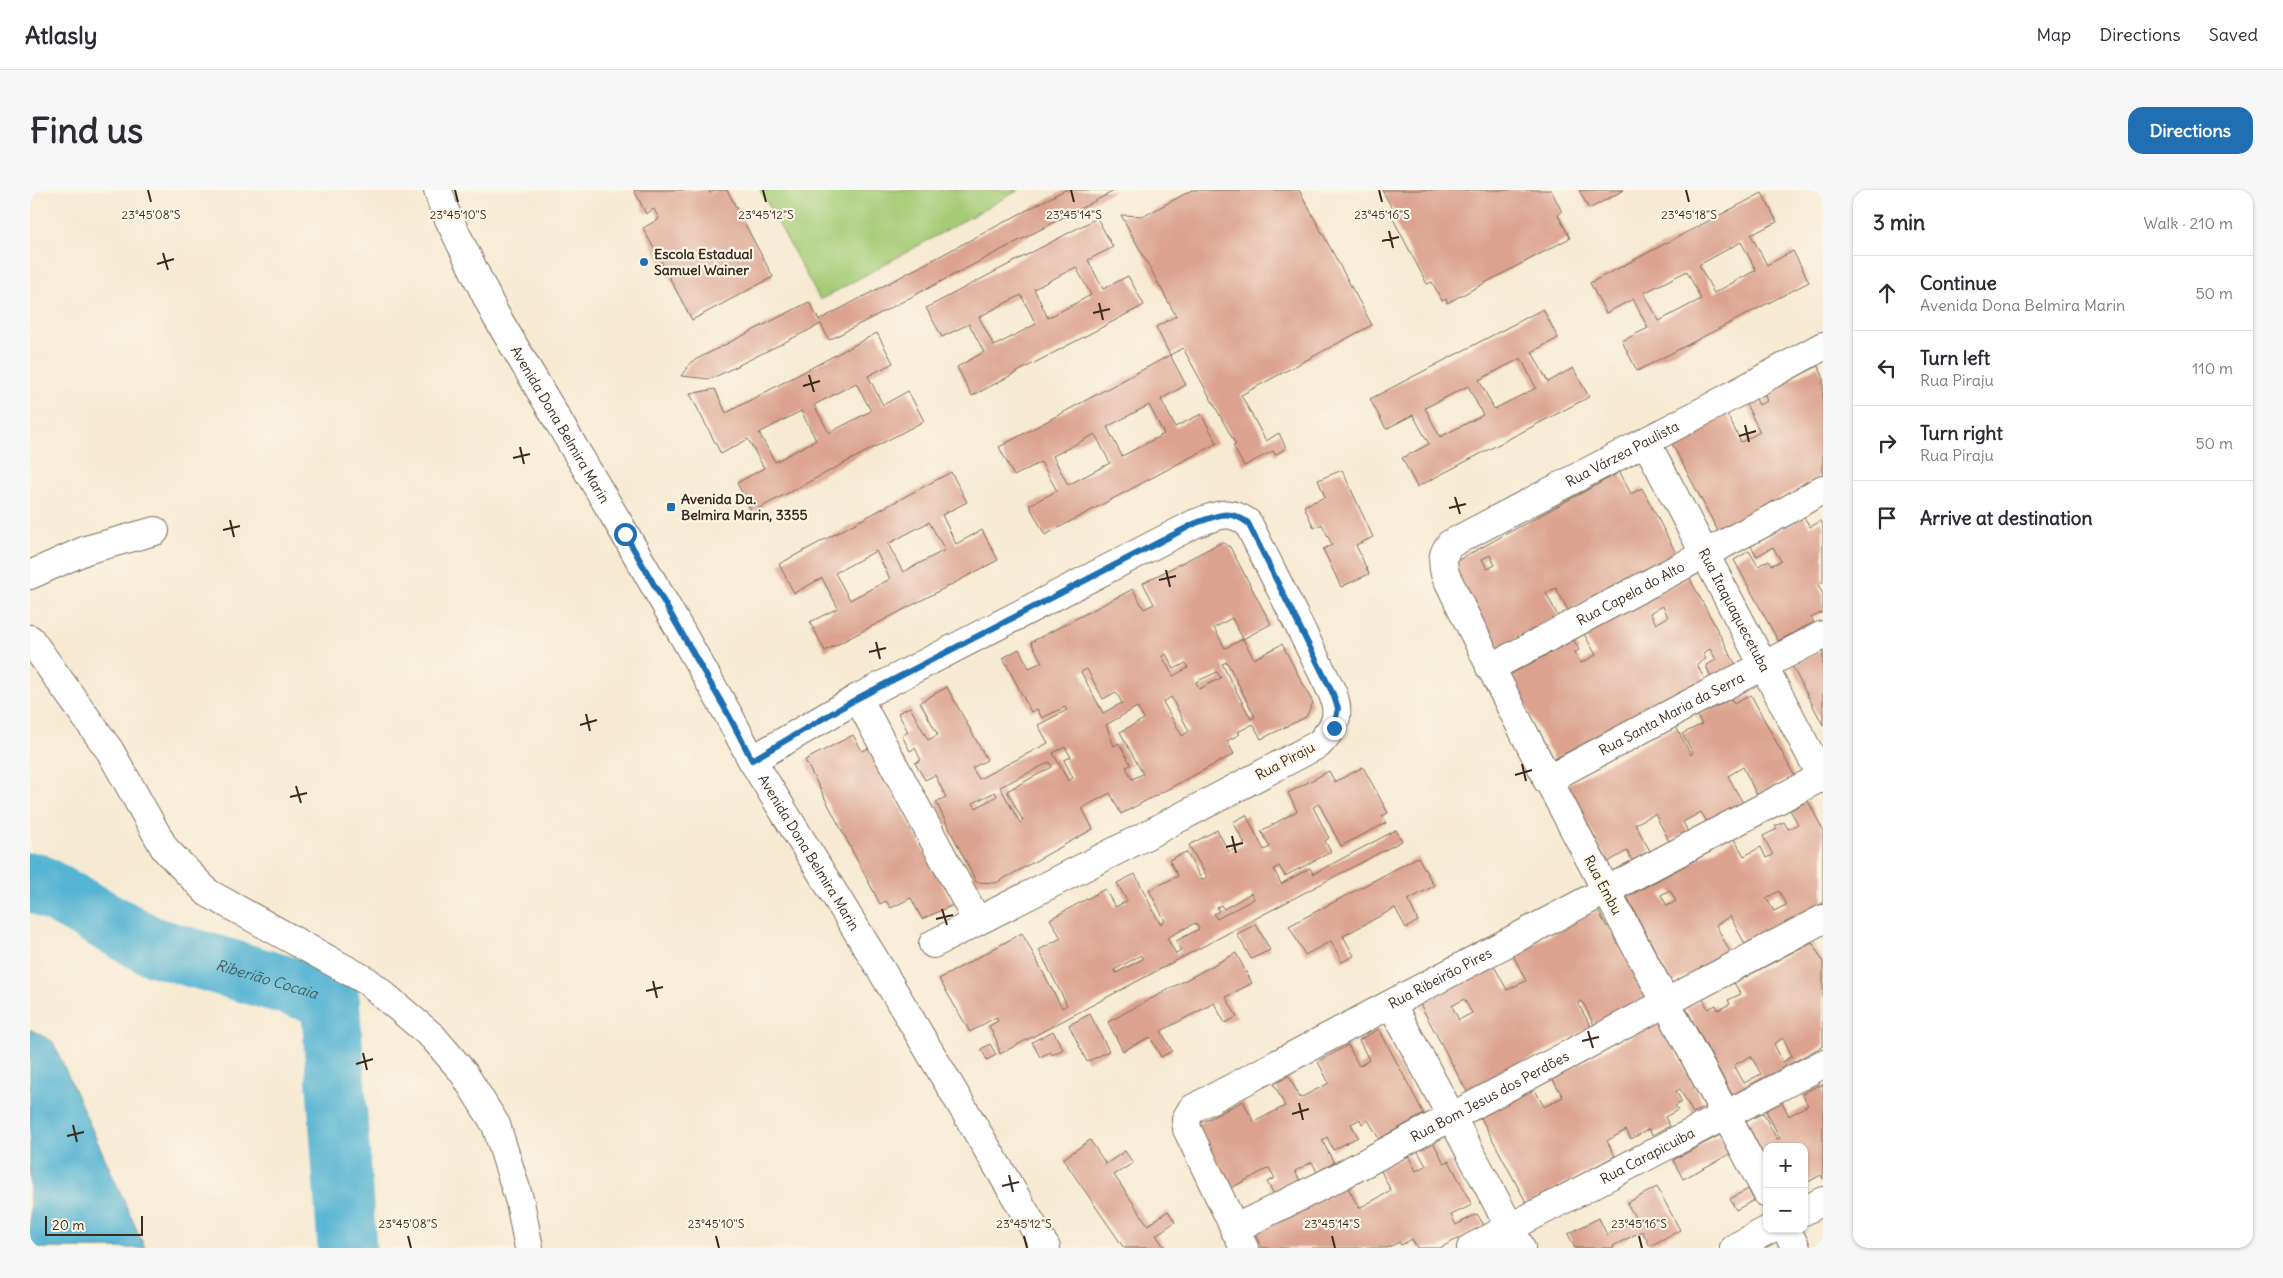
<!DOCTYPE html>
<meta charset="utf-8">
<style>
:root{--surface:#fff;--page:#f7f7f7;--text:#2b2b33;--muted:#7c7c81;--line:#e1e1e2;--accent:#1f6fb2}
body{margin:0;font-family:Delius,sans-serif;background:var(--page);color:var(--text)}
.controls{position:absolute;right:15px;bottom:15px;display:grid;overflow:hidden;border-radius:10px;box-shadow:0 1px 4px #0004}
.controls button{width:45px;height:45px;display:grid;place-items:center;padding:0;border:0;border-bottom:1px solid var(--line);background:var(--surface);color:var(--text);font:25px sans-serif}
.scale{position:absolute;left:15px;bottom:12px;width:98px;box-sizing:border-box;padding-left:5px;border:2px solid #3b2a1e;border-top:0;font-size:14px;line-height:18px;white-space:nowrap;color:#3b2a1e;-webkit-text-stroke:4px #fcf5e5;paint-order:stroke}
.stop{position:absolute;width:15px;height:15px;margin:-11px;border:4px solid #1f6fb2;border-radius:50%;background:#fff}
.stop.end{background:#1f6fb2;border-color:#fff;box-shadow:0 1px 5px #0008}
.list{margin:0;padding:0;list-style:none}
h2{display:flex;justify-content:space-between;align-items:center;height:65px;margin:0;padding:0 20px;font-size:21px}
h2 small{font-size:16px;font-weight:400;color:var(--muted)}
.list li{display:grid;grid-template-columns:32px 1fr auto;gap:15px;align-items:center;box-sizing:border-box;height:75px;padding:0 20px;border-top:1px solid var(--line)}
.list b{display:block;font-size:19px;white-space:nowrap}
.list p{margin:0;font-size:16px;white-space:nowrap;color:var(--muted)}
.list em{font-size:16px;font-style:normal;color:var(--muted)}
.icon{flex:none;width:28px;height:28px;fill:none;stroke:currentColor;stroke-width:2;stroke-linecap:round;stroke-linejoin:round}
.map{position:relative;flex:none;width:1793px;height:1058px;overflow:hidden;border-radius:15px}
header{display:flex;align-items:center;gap:30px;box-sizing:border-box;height:70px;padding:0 25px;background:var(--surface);border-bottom:1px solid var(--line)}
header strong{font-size:24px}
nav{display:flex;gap:28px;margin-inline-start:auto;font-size:18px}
.intro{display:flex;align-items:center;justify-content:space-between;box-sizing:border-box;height:120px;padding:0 30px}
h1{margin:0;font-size:35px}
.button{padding:12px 22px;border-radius:15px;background:var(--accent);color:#fff;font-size:18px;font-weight:700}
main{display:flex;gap:30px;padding:0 30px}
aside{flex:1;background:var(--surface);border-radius:15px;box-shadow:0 1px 4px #0004}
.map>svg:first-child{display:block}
</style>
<header>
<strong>Atlasly</strong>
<nav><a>Map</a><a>Directions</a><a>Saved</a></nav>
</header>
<div class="intro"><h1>Find us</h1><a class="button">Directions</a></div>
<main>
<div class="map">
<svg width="1793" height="1058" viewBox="0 0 1793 1058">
<rect width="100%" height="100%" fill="#fcf5e5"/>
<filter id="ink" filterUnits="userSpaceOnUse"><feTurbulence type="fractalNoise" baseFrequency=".02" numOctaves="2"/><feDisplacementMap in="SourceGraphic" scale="10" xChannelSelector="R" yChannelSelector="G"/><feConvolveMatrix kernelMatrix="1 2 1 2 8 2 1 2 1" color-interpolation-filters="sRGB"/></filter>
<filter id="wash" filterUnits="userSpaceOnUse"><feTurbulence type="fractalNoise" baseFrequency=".0096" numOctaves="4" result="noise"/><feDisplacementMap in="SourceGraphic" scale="20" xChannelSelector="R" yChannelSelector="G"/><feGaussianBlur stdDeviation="1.12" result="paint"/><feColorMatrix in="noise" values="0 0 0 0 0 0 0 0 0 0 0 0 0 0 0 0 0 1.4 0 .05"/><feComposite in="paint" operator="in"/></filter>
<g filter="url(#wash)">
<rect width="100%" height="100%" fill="#f6ead2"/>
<path fill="#a4cc77" stroke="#707b4a" d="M730,0H989L790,110Z"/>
<path fill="#54b4d3" stroke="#486f78" d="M0,839L23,852L115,1058H0Z"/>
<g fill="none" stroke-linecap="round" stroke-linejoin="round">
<path stroke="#54b4d3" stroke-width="59" id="s1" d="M0,692H5L119,755L300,808L317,1058"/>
</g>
<g id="blocks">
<g fill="#dba38f" fill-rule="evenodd">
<path d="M604,0H679L680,3L686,0H697L743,87L662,130L613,38L629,29L624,19L616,24Z"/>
<path d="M1035,0H1086L799,150L791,134L689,185L679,189L651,186L661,172L779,112L789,130Z"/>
<path d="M1162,0H1269L1342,135L1211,205L1236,251L1249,243L1256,258L1245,265L1243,261L1214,276L1203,256L1206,255L1153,158L1140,165L1126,137L1146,126L1091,25L1114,26Z"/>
<path d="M1352,0H1521L1532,22L1528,25L1540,48L1417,113L1416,109L1412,111L1402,92L1397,94L1361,25L1365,23Z"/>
<path d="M1549,0H1594L1559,19Z"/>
<path d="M1732,3L1747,32L1721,45L1737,75L1763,61L1779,92L1607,181L1592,151L1618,138L1603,109L1576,123L1560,93ZM1711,52L1726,80L1684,103L1669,75ZM1657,81L1671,109L1629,131L1614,103Z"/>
<path d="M1067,28L1083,57L1058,70L1073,99L1098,86L1114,115L942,206L927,177L954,162L939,134L912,147L896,118ZM1046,77L1061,105L1018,128L1004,99ZM991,105L1006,134L964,156L949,127Z"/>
<path d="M1513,119L1528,148L1502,162L1518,192L1543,178L1559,207L1387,297L1372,268L1399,254L1383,225L1356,239L1340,209ZM1491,168L1506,198L1464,219L1449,190ZM1438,196L1453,225L1410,247L1395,218Z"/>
<path d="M847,143L863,173L838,186L853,215L878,201L894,231L722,322L707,293L734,278L718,249L691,264L660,204L685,199L696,223ZM826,193L841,221L799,243L784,215ZM771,221L786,250L745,272L729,243Z"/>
<path d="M1140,165L1156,195L1131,209L1145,237L1171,224L1187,253L1015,345L999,315L1027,301L1011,272L984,286L969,257ZM1119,215L1134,244L1092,266L1077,237ZM1065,244L1080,273L1038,295L1023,266Z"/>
<path d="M1788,176L1793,186V285L1688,341L1642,254L1697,224L1711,252L1730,242L1716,214L1726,209L1729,215L1737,211L1734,204Z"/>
<path d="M1312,280L1343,347L1326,355L1339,384L1311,397L1293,359L1302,355L1292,334L1284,338L1274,316L1295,307L1288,290Z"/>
<path d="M921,282L937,312L912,325L926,354L952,340L968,370L795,461L780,432L808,418L792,388L764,403L749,374ZM899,332L915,360L873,382L858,354ZM846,361L860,389L820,410L805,383Z"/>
<path d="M1590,282L1601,304L1612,298L1646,363L1538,420L1526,398L1516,403L1528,426L1465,459L1421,374ZM1460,365L1465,375L1457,379L1452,369Z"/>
<path d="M1774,327L1780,337L1791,331L1793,335V392L1788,395L1793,404V422L1781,428L1784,432L1748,451L1704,370L1719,361L1728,376L1739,370L1742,375L1751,371L1743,357L1727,366L1721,356Z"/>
<path d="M1192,352L1200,357L1241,434L1213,449L1202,428L1184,438L1195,458L1213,449L1224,469L1252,454L1283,513L1276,527L1231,549L1223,534L1208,542L1210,544L1197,551L1204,564L1091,624L1080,603L1052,618L1063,639L966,693L946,692L906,612L916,607L905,585L895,590L885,573L891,570L885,558L880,561L872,546L878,542L868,523L880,517L898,550L908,545L890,512L917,497L957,570L942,578L949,589L1018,553L1008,535L1037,520L1035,517L1012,528L1007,519L1001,522L973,468L989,459L999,478L1012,472L1001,452L1103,399L1114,419L1124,414L1113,393ZM1136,464L1144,479L1156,473L1158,478L1143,486L1132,466ZM1197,472L1225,527L1221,529L1192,474ZM1057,479L1073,509L1086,502L1092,513L1073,523L1051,482ZM1187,482L1191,488L1169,499L1166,492ZM1141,507L1159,541L1152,546L1133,512ZM1107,517L1114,529L1090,542L1113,584L1102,589L1096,577L1101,575L1089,553L1084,556L1076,535ZM1035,557L1041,567L1034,570L1043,588L1038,591L1023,563ZM1020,572L1022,577L977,601L993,631L990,633L970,597ZM965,602L967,606L946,618L943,613Z"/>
<path d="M1659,387L1706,475L1681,488L1676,475L1686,470L1680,459L1673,463L1676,469L1667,474L1675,491L1524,569L1479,485L1544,450L1549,460L1545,462L1551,473L1566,465L1554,444ZM1633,416L1638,427L1626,434L1620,423Z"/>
<path d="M1793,460V535L1762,476Z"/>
<path d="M1721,505L1764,585L1727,605L1713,577L1698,586L1713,613L1677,632L1671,622L1653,632L1658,642L1639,651L1625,624L1605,634L1620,661L1602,670L1597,661L1578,672L1537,595L1646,537L1661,565L1663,563L1652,544L1672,534L1667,526L1701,509L1704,514Z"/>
<path d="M823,545L832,561L839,558L923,715L892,729L881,708L861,718L856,711L850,714L775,570Z"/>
<path d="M1333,577L1358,623L1352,626L1356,633L1311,656L1289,614L1283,617L1299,648L1295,651L1301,662L1255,686L1249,676L1244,679L1251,694L1280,678L1283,684L1366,640L1372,651L970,864L966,849L959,836L968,831L966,827L940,842L909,789L992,743L1032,818L1037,815L1009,760L1031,748L1020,729L1075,699L1085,717L1097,711L1087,693L1105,684L1130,734L1135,731L1119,700L1148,686L1139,670L1156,662L1172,690L1177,687L1159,655L1187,640L1199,662L1215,654L1203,632L1216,625L1234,660L1240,657L1231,641L1267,621L1258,603L1299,581L1305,592ZM1221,703L1224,709L1187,729L1184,724L1189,721L1187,717L1191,715L1194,719ZM1165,733L1169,739L1146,751L1151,761L1146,764L1137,748ZM1111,765L1113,769L1086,783L1084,780Z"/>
<path d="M1778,611L1793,640V713L1715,754L1700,726L1686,735L1700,762L1642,793L1597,707L1704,649L1714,666L1731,657L1736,668L1743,665L1733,646L1747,639L1745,636L1754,632L1758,639L1768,634L1760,620ZM1640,700L1646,711L1637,716L1631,705ZM1749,701L1756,715L1744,721L1736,708Z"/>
<path d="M1388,667L1404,696L1378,710L1388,731L1376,738L1365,718L1313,746L1324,766L1312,772L1301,751L1275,765L1259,736Z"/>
<path d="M1568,720L1577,737L1580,735L1617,807L1564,835L1552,811L1548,813L1561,837L1437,902L1390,814L1464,776L1477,800L1496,791L1483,765ZM1434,809L1442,823L1429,830L1422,816Z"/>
<path d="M1226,734L1240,760L1221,769L1207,744Z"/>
<path d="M1782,752L1793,772V856L1702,905L1656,818L1673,809L1678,819L1686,815L1688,820L1700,814L1698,810L1711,804L1704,793ZM1753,848L1762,866L1753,872L1744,854ZM1721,866L1731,884L1714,893L1704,875Z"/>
<path d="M1206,763L1222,793L1196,807L1207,827L1195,833L1184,813L1131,841L1142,861L1131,867L1120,847L1093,861L1078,832Z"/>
<path d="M1060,824L1079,861L1057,872L1039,835Z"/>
<path d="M1630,832L1675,917L1663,923L1650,899L1646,901L1652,912L1645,916L1648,920L1635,927L1640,936L1622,945L1619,939L1601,949L1596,940L1577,951L1585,966L1497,1014L1450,926L1504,898L1514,917L1533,907L1522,888Z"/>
<path d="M1349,839L1394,924L1349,949L1338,930L1332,934L1330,929L1321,934L1328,947L1303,960L1297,947L1292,950L1304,973L1287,982L1282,972L1265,981L1270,991L1244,1004L1237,992L1245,988L1239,978L1201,998L1167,935L1213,911L1224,932L1255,916L1244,894L1259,886L1270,908L1299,893L1288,872L1318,855L1329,876L1339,870L1329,850Z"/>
<path d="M1023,841L1033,859L1022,865L1020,862L1010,867L1002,852Z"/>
<path d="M960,854L966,865L957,870L951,859Z"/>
<path d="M1793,894V989L1791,985L1774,994V957H1737V971L1716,932L1733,923L1747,949L1750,948L1736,921L1752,912L1759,926L1778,915L1772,904L1789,895L1790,896Z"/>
<path d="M1690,945L1700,964L1653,989L1643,970Z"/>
<path d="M1060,950L1076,974L1095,961L1103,973L1084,985L1118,1035L1138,1021L1145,1032L1126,1045L1135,1058H1094L1033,969Z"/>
<path d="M1403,952L1414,973L1419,971L1442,1015L1421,1025L1426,1035L1447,1024L1454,1035L1410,1058H1387L1382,1049L1371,1055L1369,1052L1357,1058H1232L1225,1044L1317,996L1329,1018L1361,1001L1350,979L1378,965L1386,981L1396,976L1387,960Z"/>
<path d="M1627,997L1650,1040L1620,1056L1612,1041L1583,1056L1584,1058H1545L1538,1044L1569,1028L1577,1045L1606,1029L1597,1013Z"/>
<path d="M1718,999L1724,1010L1706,1020L1700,1009Z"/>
</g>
</g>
</g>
<g filter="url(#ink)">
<use href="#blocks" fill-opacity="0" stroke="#7c6d5d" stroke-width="1"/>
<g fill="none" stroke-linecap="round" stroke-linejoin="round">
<g stroke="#7c6d5d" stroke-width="30">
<g id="minor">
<path id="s2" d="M1616,252L1793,589"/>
<path d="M0,385L56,360L125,341"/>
<path d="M0,449L80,561L135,659L178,703L337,791L403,847L433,882L466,935L490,1012L499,1058"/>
<path id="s3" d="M1460,478L1756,321L1793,299"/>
<path d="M828,508L947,731"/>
<path d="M722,570L828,508L1166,333C1188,326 1198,318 1218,333L1303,504C1311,528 1305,536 1289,554L1115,646L903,754"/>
<path id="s4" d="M1517,590L1655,516L1793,445"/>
<path d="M1362,815L1491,1058"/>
<path id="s5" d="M1737,1003C1629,797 1516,594 1415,384C1412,372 1412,364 1420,354L1672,222L1793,156"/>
<path d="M1774,1021L1793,1011"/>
<path id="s6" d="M1204,1039L1301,991L1793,729"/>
<path d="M1756,1039L1766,1058"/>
<path id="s7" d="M1214,1058L1157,939L1156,929L1162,919L1793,586"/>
<path id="s8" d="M1441,1058L1793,874"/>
<path d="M1704,1058L1740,1039"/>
</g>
</g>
<g stroke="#7c6d5d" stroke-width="30">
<g id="major">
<path id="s9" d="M408,0L414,19L465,124L595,344L698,524L722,570L853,783L1016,1058"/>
</g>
</g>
<use href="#minor" stroke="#fff" stroke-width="28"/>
<use href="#major" stroke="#fff" stroke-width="28"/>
</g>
</g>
<g fill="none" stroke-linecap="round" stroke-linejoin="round" filter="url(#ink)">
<path stroke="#1f6fb2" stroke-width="6" d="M595,344L698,524L722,570L828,508L1166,333C1187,326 1198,318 1218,333L1303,504L1308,518L1304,538"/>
</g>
<path fill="none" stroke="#3b2a1e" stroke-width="2" d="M118,0L121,12M425,0L428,12M733,0L736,12M1041,0L1044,12M1349,0L1352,12M1656,0L1659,12M1359,41L1363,58M1352,51L1369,47M133,63L138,80M127,74L144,69M1069,113L1073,130M1063,123L1080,119M779,185L784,202M773,196L790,191M1715,235L1719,252M1709,246L1726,241M490,257L494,274M483,268L500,264M1425,307L1430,324M1419,318L1436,314M200,330L204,347M193,340L210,336M1136,380L1140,397M1129,390L1146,386M846,452L850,469M839,462L856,458M556,524L560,541M550,535L567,530M1492,574L1496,591M1485,585L1502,580M266,596L271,613M260,607L277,603M1202,646L1206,663M1196,657L1213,653M912,719L917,735M906,729L923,725M623,791L627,808M616,801L633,797M1558,841L1563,858M1552,851L1569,847M333,863L337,880M326,874L343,869M1269,913L1273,930M1262,924L1279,919M43,935L47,952M37,946L54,942M979,985L983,1002M972,996L989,992M378,1046L381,1058M686,1046L689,1058M994,1046L997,1058M1302,1046L1305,1058M1609,1046L1612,1058"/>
<g fill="#1f6fb2" stroke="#fcf5e5" stroke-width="2">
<circle cx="614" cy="72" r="5"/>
<rect x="636" y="312" width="10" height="10" rx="2.5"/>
</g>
<g text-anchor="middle" stroke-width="4.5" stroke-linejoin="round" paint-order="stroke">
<g font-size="14" font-weight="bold" fill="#3b2a1e" stroke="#fcf5e5" text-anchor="start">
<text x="624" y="69">Escola Estadual<tspan x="624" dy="16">Samuel Wainer</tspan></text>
<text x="651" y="314">Avenida Da.<tspan x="651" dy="16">Belmira Marin, 3355</tspan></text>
</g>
<g font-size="14" fill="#3b2a1e" stroke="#fcf5e5">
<text dy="5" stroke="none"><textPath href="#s9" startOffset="265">Avenida Dona Belmira Marin</textPath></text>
<text dy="5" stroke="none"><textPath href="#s5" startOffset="924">Rua Várzea Paulista</textPath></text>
<text dy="5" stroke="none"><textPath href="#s3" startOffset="159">Rua Capela do Alto</textPath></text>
<text dy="5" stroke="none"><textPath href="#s2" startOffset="190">Rua Itaquaquecetuba</textPath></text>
<text dy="5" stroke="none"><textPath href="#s4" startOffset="141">Rua Santa Maria da Serra</textPath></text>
<text transform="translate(1255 571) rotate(-28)" y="5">Rua Piraju</text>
<text dy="5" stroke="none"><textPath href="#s9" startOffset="760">Avenida Dona Belmira Marin</textPath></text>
<text transform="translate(1573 695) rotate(62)" y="5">Rua Embu</text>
<text dy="5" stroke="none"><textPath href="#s7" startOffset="434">Rua Ribeirão Pires</textPath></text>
<text dy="5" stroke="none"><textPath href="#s6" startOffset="288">Rua Bom Jesus dos Perdões</textPath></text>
<text dy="5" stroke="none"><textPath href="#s8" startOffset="199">Rua Carapicuiba</textPath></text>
</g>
<g font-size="15" font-style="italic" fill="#445a5d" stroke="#fcf5e5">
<text dy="5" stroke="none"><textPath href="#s1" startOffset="258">Riberião Cocaia</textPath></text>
</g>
</g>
<g font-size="12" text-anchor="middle" fill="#3b2a1e" stroke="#fcf5e5" stroke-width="4.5" stroke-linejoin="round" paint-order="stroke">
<text x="121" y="29">23°45'08"S</text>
<text x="428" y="29">23°45'10"S</text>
<text x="736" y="29">23°45'12"S</text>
<text x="1044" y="29">23°45'14"S</text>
<text x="1352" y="29">23°45'16"S</text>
<text x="1659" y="29">23°45'18"S</text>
<text x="378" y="1038">23°45'08"S</text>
<text x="686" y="1038">23°45'10"S</text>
<text x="994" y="1038">23°45'12"S</text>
<text x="1302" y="1038">23°45'14"S</text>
<text x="1609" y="1038">23°45'16"S</text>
</g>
</svg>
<div class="controls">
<button>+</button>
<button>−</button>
</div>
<div class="scale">20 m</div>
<div class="stop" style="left:595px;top:344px"></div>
<div class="stop end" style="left:1304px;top:538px"></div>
</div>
<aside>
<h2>3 min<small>Walk · 210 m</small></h2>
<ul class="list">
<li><svg class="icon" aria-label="ahead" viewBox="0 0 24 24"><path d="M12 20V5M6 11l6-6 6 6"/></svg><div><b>Continue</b><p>Avenida Dona Belmira Marin</p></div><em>50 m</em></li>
<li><svg class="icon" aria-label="left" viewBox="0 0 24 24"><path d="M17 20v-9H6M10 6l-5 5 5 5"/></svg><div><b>Turn left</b><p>Rua Piraju</p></div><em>110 m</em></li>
<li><svg class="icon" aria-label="right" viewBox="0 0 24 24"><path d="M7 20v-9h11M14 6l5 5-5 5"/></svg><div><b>Turn right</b><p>Rua Piraju</p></div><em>50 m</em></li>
<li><svg class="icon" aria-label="arrive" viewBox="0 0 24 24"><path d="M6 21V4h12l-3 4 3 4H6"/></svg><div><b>Arrive at destination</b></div></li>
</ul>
</aside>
</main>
